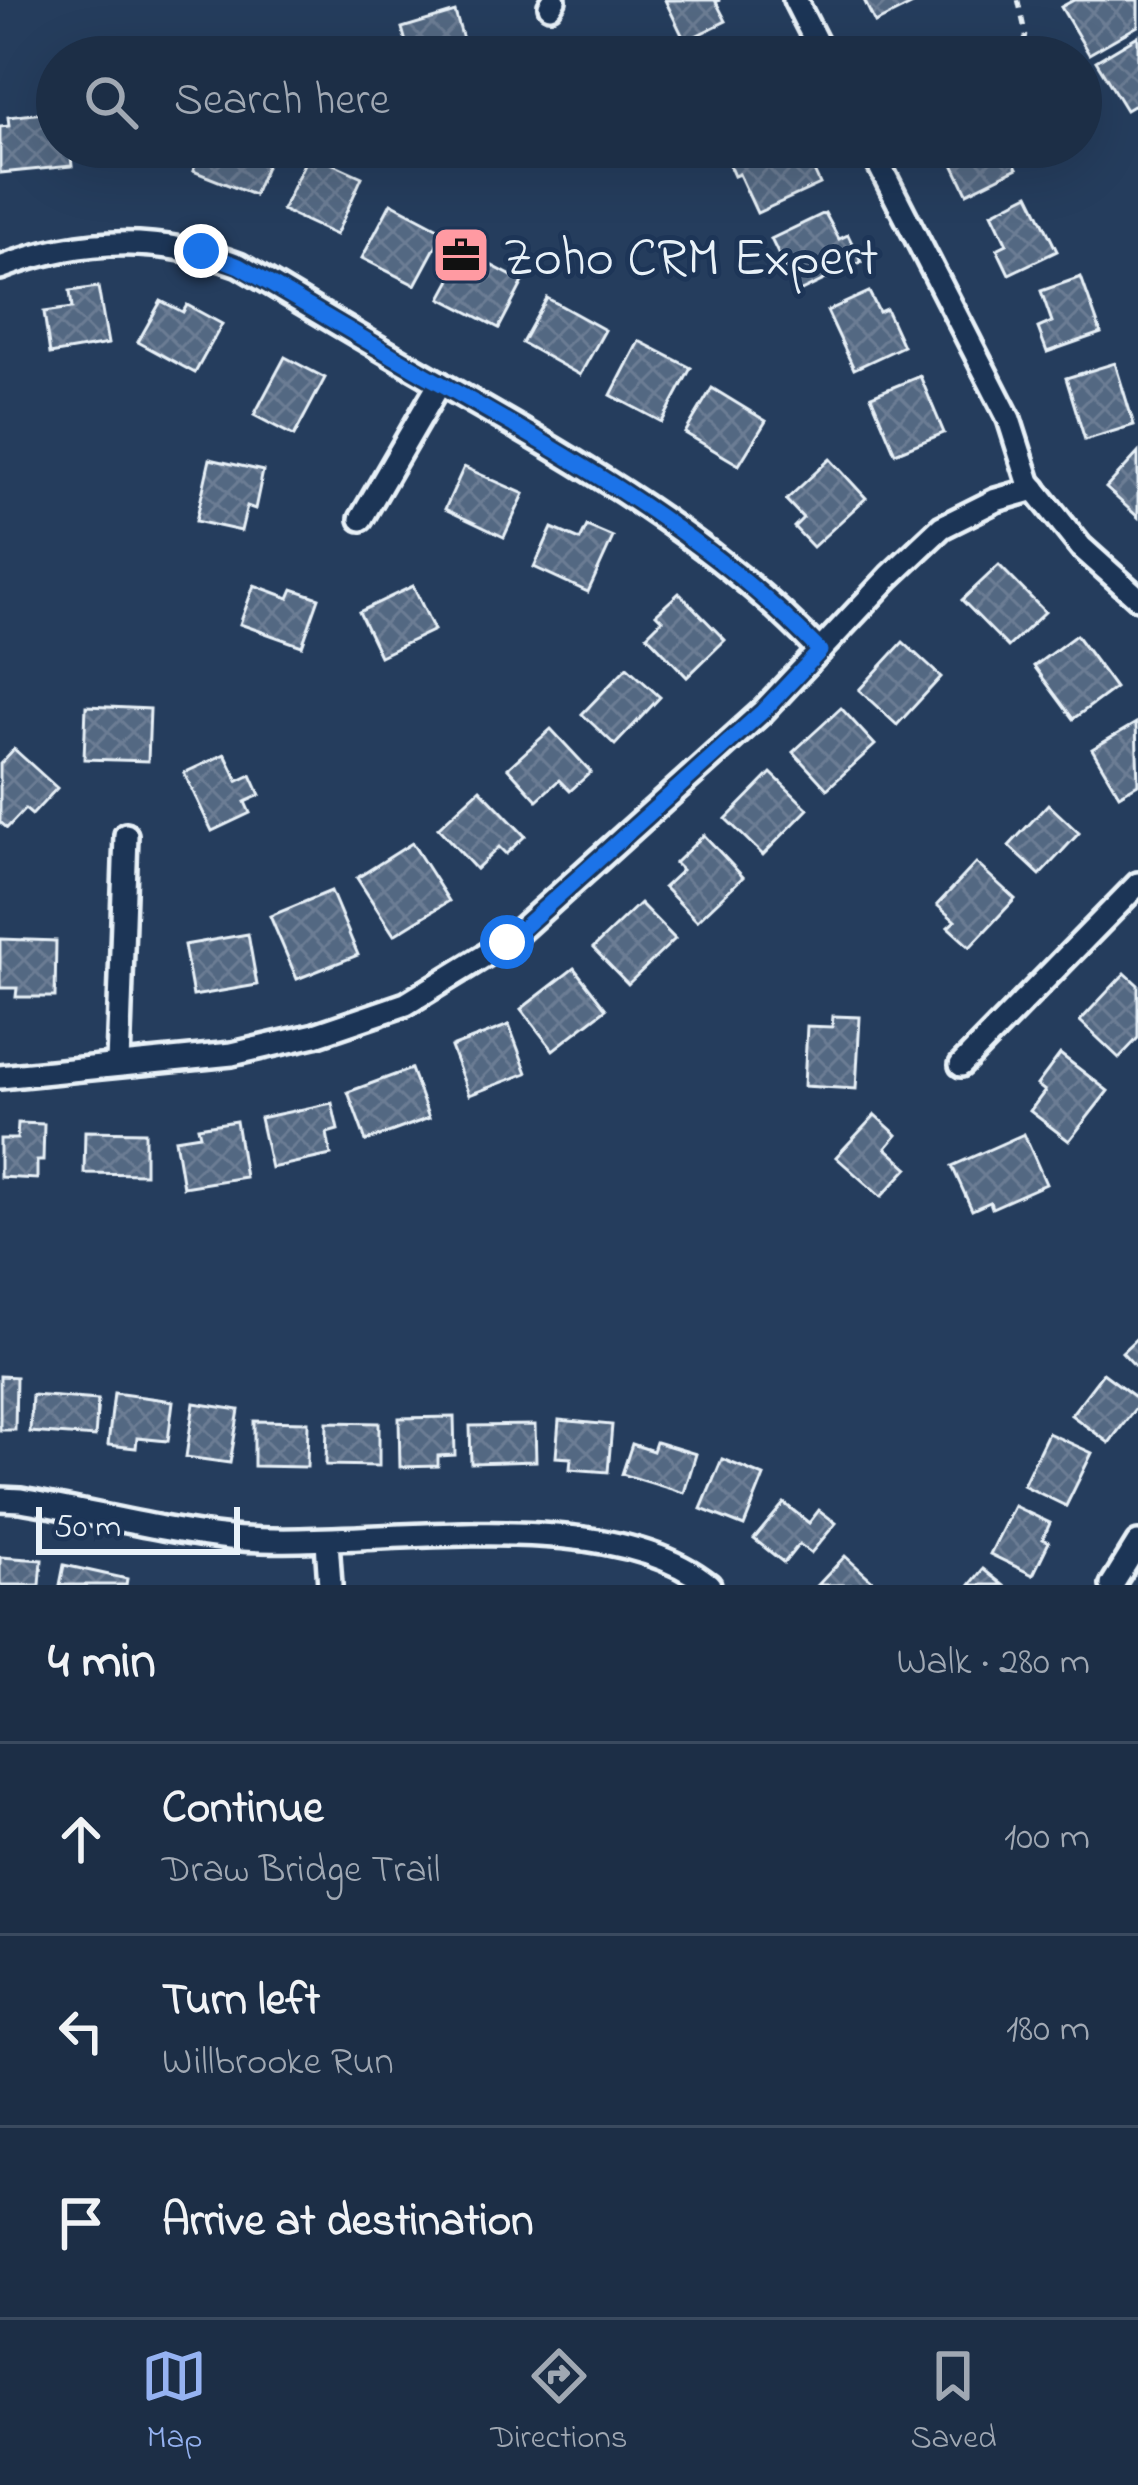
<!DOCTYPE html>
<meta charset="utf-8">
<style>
:root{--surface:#1c2e46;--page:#293a51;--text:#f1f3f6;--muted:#a0a8b3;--line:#3a4a5f;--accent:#95b2f1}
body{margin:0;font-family:"Indie Flower",sans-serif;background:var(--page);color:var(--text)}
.scale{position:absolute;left:36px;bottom:30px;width:204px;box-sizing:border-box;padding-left:12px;border:6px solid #e8f1f8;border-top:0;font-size:33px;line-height:42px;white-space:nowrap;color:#e8f1f8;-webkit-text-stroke:9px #1d3557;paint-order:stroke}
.stop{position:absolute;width:36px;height:36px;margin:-27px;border:9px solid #1a73e8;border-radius:50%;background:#fff}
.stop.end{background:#1a73e8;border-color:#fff;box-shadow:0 3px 12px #0008}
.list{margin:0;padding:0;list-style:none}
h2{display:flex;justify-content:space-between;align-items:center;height:156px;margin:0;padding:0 48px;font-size:51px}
h2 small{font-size:39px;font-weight:400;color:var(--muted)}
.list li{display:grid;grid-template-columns:78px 1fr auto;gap:36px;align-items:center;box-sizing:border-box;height:192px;padding:0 48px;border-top:3px solid var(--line)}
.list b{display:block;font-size:45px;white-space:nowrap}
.list p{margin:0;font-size:39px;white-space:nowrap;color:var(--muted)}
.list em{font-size:39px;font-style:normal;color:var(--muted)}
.icon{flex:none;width:66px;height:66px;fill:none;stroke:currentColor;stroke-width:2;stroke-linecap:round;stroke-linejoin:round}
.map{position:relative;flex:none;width:1138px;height:1585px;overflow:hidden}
.search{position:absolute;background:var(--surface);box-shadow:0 12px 48px #0002;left:36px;right:36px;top:36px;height:132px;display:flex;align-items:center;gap:30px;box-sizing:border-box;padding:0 42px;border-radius:66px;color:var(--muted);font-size:45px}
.sheet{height:732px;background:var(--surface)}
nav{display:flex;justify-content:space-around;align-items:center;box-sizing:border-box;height:168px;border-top:3px solid var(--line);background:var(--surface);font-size:33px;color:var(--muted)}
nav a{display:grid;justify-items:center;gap:6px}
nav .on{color:var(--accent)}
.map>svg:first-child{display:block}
</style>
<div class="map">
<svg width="1138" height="1585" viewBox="0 0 1138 1585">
<defs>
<pattern id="building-cross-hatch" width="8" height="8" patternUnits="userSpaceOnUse" patternTransform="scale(3)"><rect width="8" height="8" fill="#536782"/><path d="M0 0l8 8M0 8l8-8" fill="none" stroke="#6c7d94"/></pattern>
</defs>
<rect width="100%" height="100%" fill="#253d5d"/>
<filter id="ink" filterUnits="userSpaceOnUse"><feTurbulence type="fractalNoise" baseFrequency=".00833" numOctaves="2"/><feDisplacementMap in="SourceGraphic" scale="24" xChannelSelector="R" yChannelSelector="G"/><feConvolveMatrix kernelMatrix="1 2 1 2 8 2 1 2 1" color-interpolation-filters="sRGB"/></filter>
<g filter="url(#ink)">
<g fill="url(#building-cross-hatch)" stroke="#e8f1f8" stroke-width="3">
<path d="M665,0H720L716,2L726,21L685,41Z"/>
<path d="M864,0H921L875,23Z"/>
<path d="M1074,0H1138V26L1089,54L1061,7Z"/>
<path d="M455,12L467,53L464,57H410L402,28Z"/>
<path d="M1138,36V103L1126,110L1096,61Z"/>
<path d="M52,112L57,147H70L72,166L0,173V127L9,126L8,117Z"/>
<path d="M97,147H162L160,162L96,157Z"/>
<path d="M203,147H274L254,195L193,171Z"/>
<path d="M743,147H798L801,153L805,151L820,184L757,213L739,174L734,176L725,156Z"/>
<path d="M952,147H1006L1017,168L967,193L950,158L956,155Z"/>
<path d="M309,153L362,177L336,235L282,210Z"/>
<path d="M1029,194L1057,251L1009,274L997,249L1007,244L992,213Z"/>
<path d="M391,203L444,231L415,285L362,258Z"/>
<path d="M825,213L839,239L848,235L861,262L797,293L771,239Z"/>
<path d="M466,252L523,282L499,328L441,298Z"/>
<path d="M1081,277L1101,333L1047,352L1038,328L1052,322L1041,291Z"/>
<path d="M98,287L108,344L50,354L44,312L72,308L70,291Z"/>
<path d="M869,292L879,312L886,309L903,346L854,369L827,311Z"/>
<path d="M547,298L605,330L580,375L522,343Z"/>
<path d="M161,301L183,312L187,305L222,324L195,373L138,342Z"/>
<path d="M639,341L691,368L662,422L611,395Z"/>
<path d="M285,357L325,378L294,436L254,415Z"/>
<path d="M1115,363L1134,425L1085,440L1066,378Z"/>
<path d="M920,376L944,433L895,453L871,396Z"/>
<path d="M712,388L766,421L739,465L685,433Z"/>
<path d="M1138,453V517L1106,488Z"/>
<path d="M210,459L263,471L255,509L247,506L241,531L196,521Z"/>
<path d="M830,459L866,498L813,547L794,527L803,518L786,500Z"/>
<path d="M464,467L524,494L504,537L445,509Z"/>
<path d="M587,526L613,537L588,592L534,567L552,528L580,540Z"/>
<path d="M999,565L1045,612L1008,647L962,600Z"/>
<path d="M254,585L289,598L293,589L319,598L302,646L240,624Z"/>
<path d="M413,586L434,630L380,656L359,612Z"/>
<path d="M679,593L725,640L687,677L647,635L662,620L656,614Z"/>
<path d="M1076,635L1115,688L1073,719L1034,666Z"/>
<path d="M903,642L941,677L897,725L859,690Z"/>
<path d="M627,667L660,697L615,745L582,714Z"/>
<path d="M86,706L150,709L148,761L84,759Z"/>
<path d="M841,708L875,745L827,789L793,752Z"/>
<path d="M1136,723L1138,784L1119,795L1092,749Z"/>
<path d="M551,729L591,772L570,791L559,780L537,800L508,768Z"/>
<path d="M14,749L57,788L32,815L25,809L7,828L0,822V764Z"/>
<path d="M225,754L238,781L251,775L260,795L245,802L250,813L212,831L184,773Z"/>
<path d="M771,773L808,809L763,855L726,819Z"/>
<path d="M480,789L525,836L506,854L499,847L476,869L438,828Z"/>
<path d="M1048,804L1079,833L1040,875L1009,846Z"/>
<path d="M704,835L743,877L697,921L664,887L682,870L675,863Z"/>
<path d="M412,843L449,901L394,935L357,878Z"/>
<path d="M976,863L1015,899L970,947L948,927L955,921L937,905Z"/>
<path d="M331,891L358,955L297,979L270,916Z"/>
<path d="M640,903L675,939L628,984L593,948Z"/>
<path d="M248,934L257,985L193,996L184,945Z"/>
<path d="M0,939L56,941L55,997H16L17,988H0Z"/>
<path d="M574,968L606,1009L553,1050L521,1009Z"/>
<path d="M1125,973L1138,985V1038L1119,1058L1080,1021Z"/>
<path d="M833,1016L860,1017L856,1089L804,1086L807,1026L832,1027Z"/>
<path d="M509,1025L527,1073L469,1095L451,1047Z"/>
<path d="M1060,1054L1108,1091L1069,1141L1030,1111L1045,1091L1037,1085Z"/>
<path d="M411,1069L429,1118L366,1141L348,1092Z"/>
<path d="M332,1103L338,1130L327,1133L331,1155L271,1168L260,1118Z"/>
<path d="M875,1115L897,1135L886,1148L908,1168L881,1197L836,1157Z"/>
<path d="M236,1121L245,1177L183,1187L175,1139L200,1135L198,1127Z"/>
<path d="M18,1123L44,1124L43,1161H37V1179L0,1177V1139H17Z"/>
<path d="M85,1131L145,1132V1174L84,1173Z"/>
<path d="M1024,1134L1046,1184L992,1208L990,1202L972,1210L952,1166Z"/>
<path d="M1138,1337V1369L1122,1352Z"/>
<path d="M1103,1373L1138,1399V1405L1109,1443L1071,1415Z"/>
<path d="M0,1376L16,1377L15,1430H0Z"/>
<path d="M114,1393L173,1401L168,1441L137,1438L136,1448L108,1445Z"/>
<path d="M32,1395L98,1400L95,1437L30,1432Z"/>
<path d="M194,1403L239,1410L230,1463L186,1457Z"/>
<path d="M454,1417L455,1455L438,1456V1466L400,1467L399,1418Z"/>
<path d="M559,1420L612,1425L608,1472L570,1469L571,1458L556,1457Z"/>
<path d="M254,1421L308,1422L307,1467L254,1466Z"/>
<path d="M327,1422L379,1423V1466L326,1465Z"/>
<path d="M535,1425L536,1461L471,1463L470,1426Z"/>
<path d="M1048,1433L1092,1453L1066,1506L1023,1485Z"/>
<path d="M656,1442L696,1454L684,1493L622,1474L632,1444L653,1451Z"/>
<path d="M722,1459L764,1476L744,1526L701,1509Z"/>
<path d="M784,1503L809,1523L819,1510L836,1523L811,1553L799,1544L784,1563L754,1539Z"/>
<path d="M1014,1506L1050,1523L1043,1539L1049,1542L1033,1575L990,1554Z"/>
<path d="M845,1556L877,1585H818Z"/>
<path d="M0,1557L42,1560L40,1585H0Z"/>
<path d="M64,1565L127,1579L126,1585H60Z"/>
<path d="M983,1569L1003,1585H970Z"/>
</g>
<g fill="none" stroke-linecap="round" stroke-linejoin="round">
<g stroke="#e8f1f8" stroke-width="30">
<g id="street">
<path d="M795,0L824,57"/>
<path d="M550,6L554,0"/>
<path d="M870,147L1009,419L1029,482L1081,547L1138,598"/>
<path d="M0,268C80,237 159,235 239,265C305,304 371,344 438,382C573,459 711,536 820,651"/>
<path d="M361,519L440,383"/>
<path d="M118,1064L126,835"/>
<path d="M961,1065L1138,884"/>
<path d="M0,1077L232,1054L315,1035L406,1004L507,942L763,711L890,576L942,527L996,500L1035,489"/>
<path d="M0,1499L21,1500C90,1512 161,1531 230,1538C366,1551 601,1498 709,1585"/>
<path d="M327,1542L330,1585"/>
<path d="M1112,1585L1138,1543"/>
</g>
</g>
<g stroke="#e8f1f8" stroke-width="4.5" stroke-dasharray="9 9" stroke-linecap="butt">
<path d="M1018,0L1026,36L1020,57"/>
<path d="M903,57C929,45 946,38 971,57"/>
</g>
<use href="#street" stroke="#1d3557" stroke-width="21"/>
</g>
</g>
<g fill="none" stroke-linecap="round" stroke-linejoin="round" filter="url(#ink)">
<path stroke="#1a73e8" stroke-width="15" d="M201,251L239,266C306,304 371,344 438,382C574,459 711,537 820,651L763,711L507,942"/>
</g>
<defs>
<g id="office-square" transform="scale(3)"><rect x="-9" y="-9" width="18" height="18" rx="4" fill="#ff9aa2" stroke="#1d3557"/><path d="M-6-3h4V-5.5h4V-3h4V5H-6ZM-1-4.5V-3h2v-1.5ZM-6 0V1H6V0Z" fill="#111"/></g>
</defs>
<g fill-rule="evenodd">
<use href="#office-square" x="461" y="255"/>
</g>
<g text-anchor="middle" stroke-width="10" stroke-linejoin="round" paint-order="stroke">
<g font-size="54" fill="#e8f1f8" stroke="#1d3557" text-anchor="start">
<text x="503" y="274">Zoho CRM Expert</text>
</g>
</g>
</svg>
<div class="scale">50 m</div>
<div class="stop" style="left:507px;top:942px"></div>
<div class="stop end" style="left:201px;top:251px"></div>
<div class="search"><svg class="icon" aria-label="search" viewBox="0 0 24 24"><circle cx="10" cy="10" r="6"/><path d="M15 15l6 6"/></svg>Search here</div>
</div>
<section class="sheet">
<h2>4 min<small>Walk · 280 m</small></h2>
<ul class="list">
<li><svg class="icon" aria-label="ahead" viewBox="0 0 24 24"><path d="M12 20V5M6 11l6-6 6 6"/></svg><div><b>Continue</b><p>Draw Bridge Trail</p></div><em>100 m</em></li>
<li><svg class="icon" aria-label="left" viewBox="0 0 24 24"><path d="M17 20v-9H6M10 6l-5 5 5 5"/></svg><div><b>Turn left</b><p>Willbrooke Run</p></div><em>180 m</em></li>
<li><svg class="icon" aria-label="arrive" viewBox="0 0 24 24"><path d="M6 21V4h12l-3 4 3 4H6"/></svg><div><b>Arrive at destination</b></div></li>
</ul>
</section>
<nav>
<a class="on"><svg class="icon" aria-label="map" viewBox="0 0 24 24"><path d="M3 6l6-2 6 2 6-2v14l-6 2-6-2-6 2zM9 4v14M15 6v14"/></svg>Map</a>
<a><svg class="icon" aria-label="directions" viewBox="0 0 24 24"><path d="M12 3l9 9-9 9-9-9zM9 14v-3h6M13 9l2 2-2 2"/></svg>Directions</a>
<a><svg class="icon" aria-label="saved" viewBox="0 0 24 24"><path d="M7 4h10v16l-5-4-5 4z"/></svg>Saved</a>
</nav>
